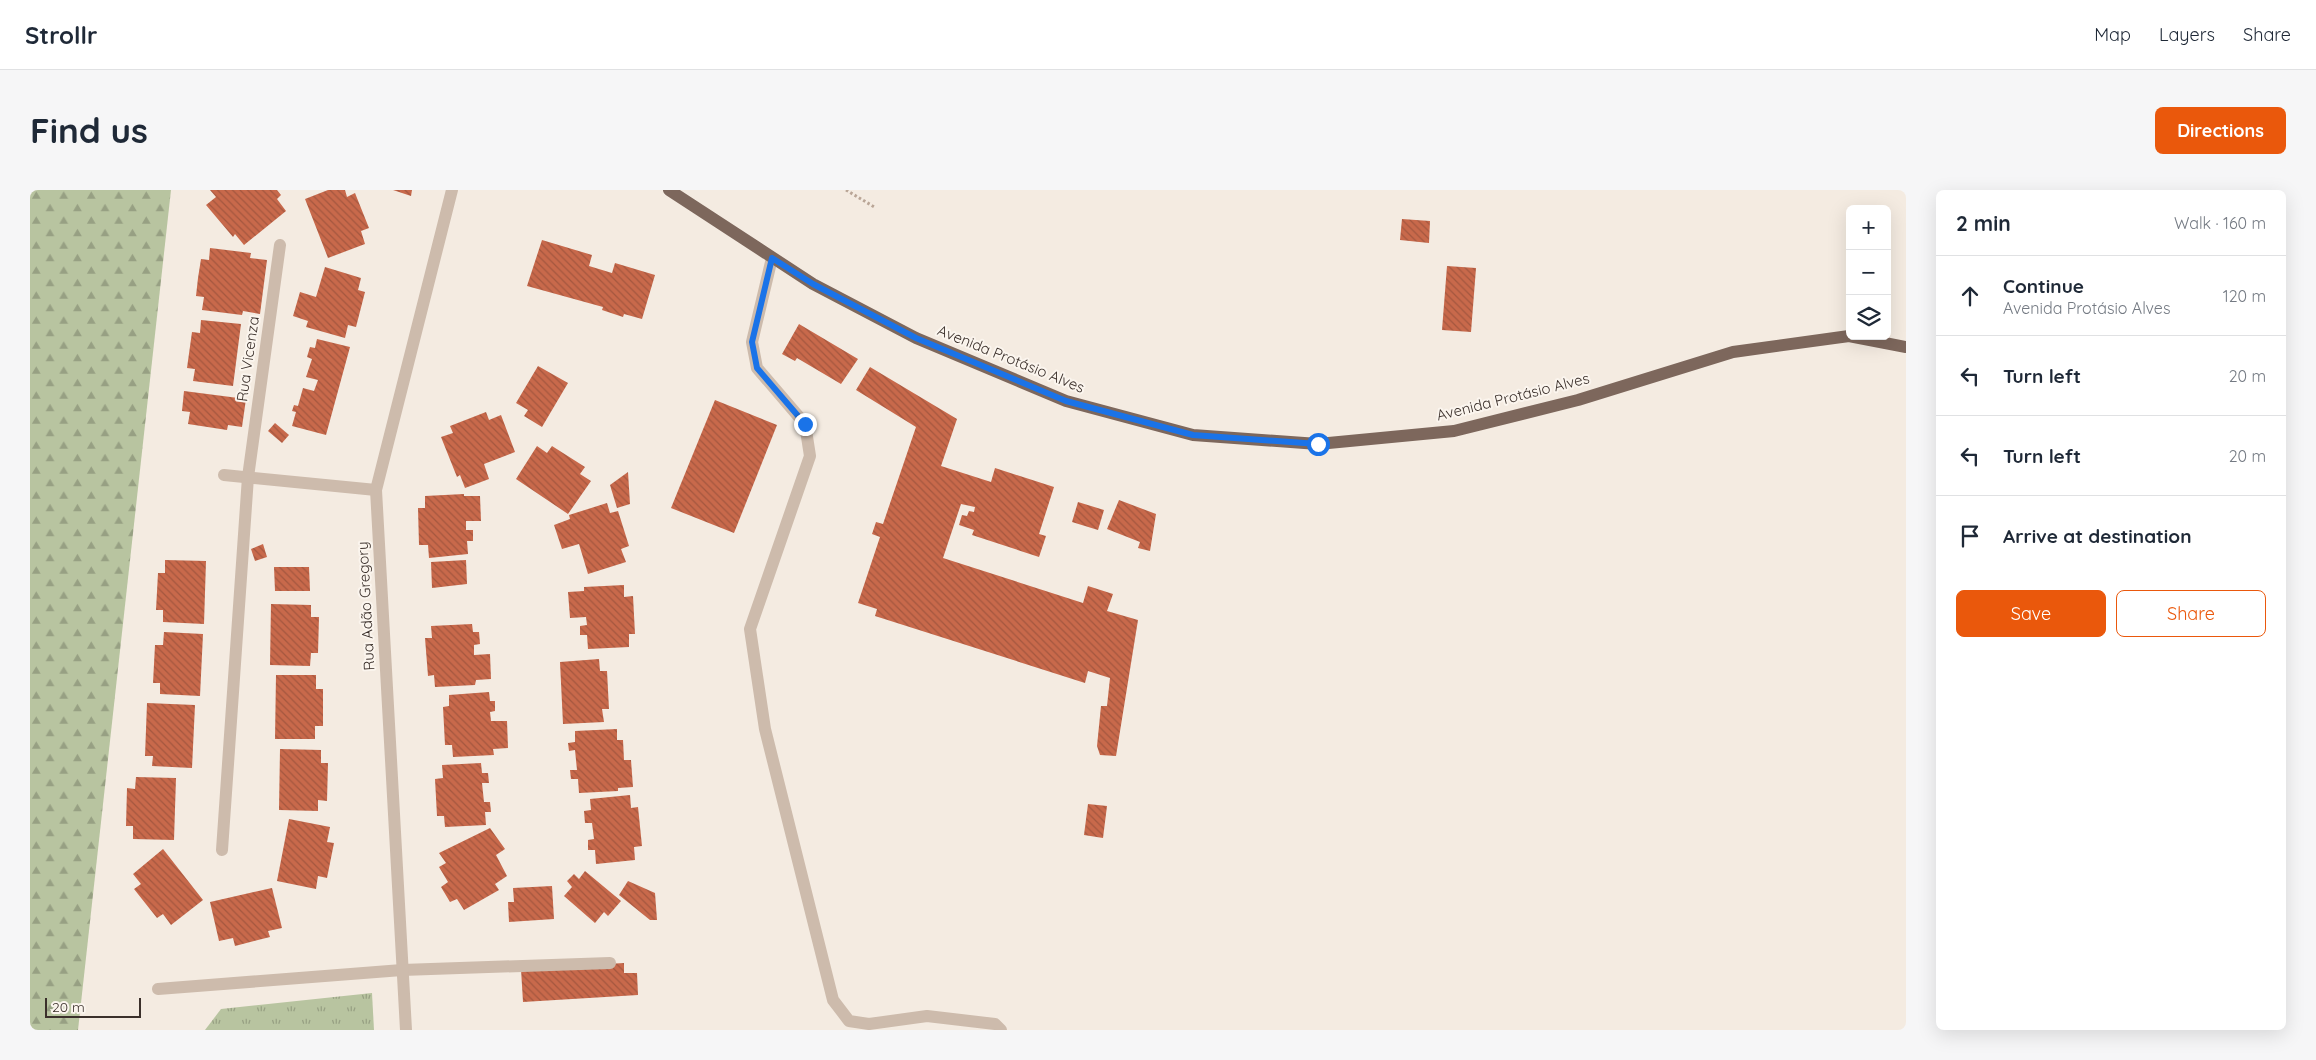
<!DOCTYPE html>
<meta charset="utf-8">
<style>
:root{--surface:#fff;--page:#f6f6f7;--text:#1f2937;--muted:#747a83;--line:#e0e1e3;--accent:#ea580c}
body{margin:0;font-family:Quicksand,sans-serif;background:var(--page);color:var(--text)}
.controls{position:absolute;right:15px;top:15px;display:grid;overflow:hidden;border-radius:8px;box-shadow:0 5px 20px #0002}
.controls button{width:45px;height:45px;display:grid;place-items:center;padding:0;border:0;border-bottom:1px solid var(--line);background:var(--surface);color:var(--text);font:25px sans-serif}
.scale{position:absolute;left:15px;bottom:12px;width:96px;box-sizing:border-box;padding-left:5px;border:2px solid #3b302b;border-top:0;font-size:14px;line-height:18px;white-space:nowrap;color:#3b302b;-webkit-text-stroke:4px #fbf5ee;paint-order:stroke}
.stop{position:absolute;width:15px;height:15px;margin:-11px;border:4px solid #1a73e8;border-radius:50%;background:#fff}
.stop.end{background:#1a73e8;border-color:#fff;box-shadow:0 1px 5px #0008}
.list{margin:0;padding:0;list-style:none}
h2{display:flex;justify-content:space-between;align-items:center;height:65px;margin:0;padding:0 20px;font-size:21px}
h2 small{font-size:16px;font-weight:400;color:var(--muted)}
.list li{display:grid;grid-template-columns:32px 1fr auto;gap:15px;align-items:center;box-sizing:border-box;height:80px;padding:0 20px;border-top:1px solid var(--line)}
.list b{display:block;font-size:19px;white-space:nowrap}
.list p{margin:0;font-size:16px;white-space:nowrap;color:var(--muted)}
.list em{font-size:16px;font-style:normal;color:var(--muted)}
.actions{display:flex;gap:10px;padding:15px 20px}
.actions a{flex:1;padding:11px 0;border:1px solid var(--accent);border-radius:8px;text-align:center;font-size:18px;color:var(--accent)}
.actions .main{background:var(--accent);color:#fff}
.icon{flex:none;width:28px;height:28px;fill:none;stroke:currentColor;stroke-width:2;stroke-linecap:round;stroke-linejoin:round}
.map{position:relative;flex:none;width:1876px;height:840px;overflow:hidden;border-radius:8px}
header{display:flex;align-items:center;gap:30px;box-sizing:border-box;height:70px;padding:0 25px;background:var(--surface);border-bottom:1px solid var(--line)}
header strong{font-size:24px}
nav{display:flex;gap:28px;margin-inline-start:auto;font-size:18px}
.intro{display:flex;align-items:center;justify-content:space-between;box-sizing:border-box;height:120px;padding:0 30px}
h1{margin:0;font-size:35px}
.button{padding:12px 22px;border-radius:8px;background:var(--accent);color:#fff;font-size:18px;font-weight:700}
main{display:flex;gap:30px;padding:0 30px}
aside{flex:1;background:var(--surface);border-radius:8px;box-shadow:0 5px 20px #0002}
.map>svg:first-child{display:block}
</style>
<header>
<strong>Strollr</strong>
<nav><a>Map</a><a>Layers</a><a>Share</a></nav>
</header>
<div class="intro"><h1>Find us</h1><a class="button">Directions</a></div>
<main>
<div class="map">
<svg width="1876" height="840" viewBox="0 0 1876 840">
<defs>
<pattern id="forest-firs" width="22" height="20" patternUnits="userSpaceOnUse" patternTransform="scale(1.25)"><rect width="22" height="20" fill="#b8c4a0"/><path d="M5 1l3.5 6h-7zM16 11l3.5 6h-7z" fill="#97a083"/></pattern>
<pattern id="park-tufts" width="24" height="20" patternUnits="userSpaceOnUse" patternTransform="scale(1.25)"><rect width="24" height="20" fill="#b8c4a0"/><path d="M3 7l-1-3M5 7V3M7 7l1-3M15 17l-1-3M17 17v-4M19 17l1-3" fill="none" stroke="#97a083"/></pattern>
<pattern id="building-back-hatch" width="6" height="6" patternUnits="userSpaceOnUse" patternTransform="scale(1.25)"><rect width="6" height="6" fill="#c8694b"/><path d="M-1 5l2 2M0 0l6 6M5-1l2 2" fill="none" stroke="#a4573f"/></pattern>
</defs>
<rect width="100%" height="100%" fill="#f4ebe1"/>
<path fill="url(#forest-firs)" d="M0,0H141L48,840H0Z"/>
<path fill="url(#park-tufts)" d="M342,803L344,840H175L191,819Z"/>
<g fill="url(#building-back-hatch)">
<path d="M180,0H247L251,5L247,9L256,21L214,55L205,44L203,47L176,15L186,7Z"/>
<path d="M298,0H315L317,7L325,3L339,38L331,41L335,54L298,68L275,9Z"/>
<path d="M363,0H382L381,6Z"/>
<path d="M1372,29L1400,31L1399,53L1370,50Z"/>
<path d="M512,50L562,65L559,76L582,83L585,73L625,85L612,129L594,124L593,127L572,120L573,117L497,96Z"/>
<path d="M180,58L221,63L220,68L237,70L230,124L213,121L212,125L172,120L174,107L166,106L168,88L171,69L179,70Z"/>
<path d="M1417,76L1446,78L1441,142L1412,140Z"/>
<path d="M295,77L331,88L328,100L335,102L326,137L318,135L315,148L276,137L278,131L263,126L270,102L286,107Z"/>
<path d="M171,130L211,134L203,196L163,191L165,179L157,178L162,142L170,143Z"/>
<path d="M769,134L828,169L811,194L767,168L765,171L752,164Z"/>
<path d="M287,149L320,157L296,245L262,236L266,222L262,221L264,215L268,216L273,198L284,201L288,190L276,187L282,169L277,167L280,157L285,158Z"/>
<path d="M508,176L538,193L512,237L494,226L498,220L486,213Z"/>
<path d="M840,177L927,229L911,276L961,292L965,278L1024,297L1009,344L1016,346L1009,367L942,345L944,340L929,335L932,325L937,326L939,321L944,322L945,317L931,314L913,368L1053,413L1058,396L1083,404L1077,421L1108,430L1086,566L1070,565L1067,556L1071,516H1077L1080,488L1058,481L1055,493L845,426L847,419L828,413L850,347L842,344L846,332L853,334L886,237L826,200Z"/>
<path d="M154,201L216,209L212,237L198,235L197,240L158,234L160,222L152,221Z"/>
<path d="M685,210L747,235L704,343L641,318Z"/>
<path d="M456,222L459,230L471,225L485,262L454,274L459,289L435,298L430,285L427,287L411,247L423,243L420,236Z"/>
<path d="M245,233L259,245L252,253L238,241Z"/>
<path d="M507,256L517,263L522,256L555,277L550,284L561,291L538,324L486,289Z"/>
<path d="M598,282L600,314L587,318L580,295Z"/>
<path d="M434,304V306H450L451,331H436V340H443V351H437L438,364L399,368L398,355H389L388,318H395V306Z"/>
<path d="M1089,310L1126,324L1120,361L1108,358L1110,352L1077,339Z"/>
<path d="M1048,312L1074,320L1068,340L1042,332Z"/>
<path d="M577,313L580,323L588,321L594,340L599,356L591,359L596,372L558,384L549,354L532,359L524,335L540,329L539,325Z"/>
<path d="M233,354L237,367L225,371L221,359Z"/>
<path d="M135,370L176,371L174,434L133,432V420H126L128,383H135Z"/>
<path d="M436,370L437,394L402,398L401,372Z"/>
<path d="M244,377H279L280,401H245Z"/>
<path d="M594,395V407L603,406L605,444H599V457L558,459L557,445H550V436L557,435L556,427L540,428L538,402L554,401V397Z"/>
<path d="M241,414L281,415V427H289L288,463H281L280,476L240,475Z"/>
<path d="M442,434L443,442H449L450,454L444,455V465L460,464L461,489L446,490L445,495L405,497L404,485L398,486L395,448H402L401,436Z"/>
<path d="M134,442L173,444L170,506L130,504V493H123L125,455H133Z"/>
<path d="M569,469L570,481H577L579,519H572L574,532L533,534L530,472Z"/>
<path d="M246,485H286V499H293V536H285V549H245Z"/>
<path d="M459,502L460,511H465V521L460,522L461,531H477L478,558L463,559L464,565L423,567L422,555H415L413,517L419,516V505Z"/>
<path d="M117,513L165,515L162,578L122,576L123,566H115Z"/>
<path d="M587,539V550H593L594,570H601L603,597L588,598V601L549,603L548,589H541L540,580H547L545,560L539,561L538,553L545,552V541Z"/>
<path d="M250,559L291,560V573H298L297,611L288,610V621L249,620Z"/>
<path d="M451,573L452,583H458L459,593H452L454,612H460L461,622H455L456,635L415,637L414,626H407L405,589L413,588L412,575Z"/>
<path d="M106,587L146,588L144,650L103,649V636H96L97,598L105,599Z"/>
<path d="M600,605L601,618L608,617L612,656L604,657L605,670L566,674L565,660H558V650L564,649L562,633H555L554,621L561,620L560,609Z"/>
<path d="M1058,614L1077,616L1073,648L1054,645Z"/>
<path d="M259,629L300,637L297,652L304,653L297,688L288,686L286,699L247,691Z"/>
<path d="M460,638L475,659L466,665L477,686L465,694L469,700L434,720L427,709L420,712L411,697L418,692L409,677L416,673L409,663Z"/>
<path d="M133,659L173,710L141,735L133,724L127,728L104,699L111,694L103,684Z"/>
<path d="M555,681L591,711L578,726L574,722L565,733L534,706L542,697L537,691L544,684L549,689Z"/>
<path d="M598,691L625,703L627,730H620L589,705Z"/>
<path d="M522,696L524,729L479,732L478,712H484L483,698Z"/>
<path d="M242,698L252,738L238,741L240,747L205,756L203,748L189,751L180,712Z"/>
<path d="M594,773V783H607L608,805L493,812L491,779Z"/>
</g>
<g fill="none" stroke-linecap="round" stroke-linejoin="round">
<path stroke="#b9a596" stroke-width="3" stroke-dasharray="2.5 2.5" stroke-linecap="butt" d="M816,0L846,18"/>
<path stroke="#cdbbac" stroke-width="12" d="M742,68L722,152L727,178L775,234L780,266L720,439L735,539L803,810L819,831L839,834L897,826L965,834L971,840"/>
<g stroke="#cdbbac" stroke-width="12">
<path d="M194,285L346,300"/>
<path d="M192,660L218,287L250,55"/>
<path d="M128,799L372,780L580,773"/>
<path d="M376,840L346,300L422,0"/>
</g>
<path stroke="#7d675c" stroke-width="12" d="M639,0L783,94L886,148L1036,211L1163,245L1288,254L1424,241L1548,210L1703,162L1819,146L1876,157"/>
</g>
<g fill="none" stroke-linecap="round" stroke-linejoin="round">
<path stroke="#1a73e8" stroke-width="6" d="M775,234L727,178L722,152L742,68L783,94L886,148L1036,211L1163,245L1288,254"/>
</g>
<g text-anchor="middle" stroke-width="4" stroke-linejoin="round" paint-order="stroke">
<g font-size="15" fill="#3b302b" stroke="#fbf5ee">
<text transform="translate(218 169) rotate(-82)" y="5">Rua Vicenza</text>
<text transform="translate(981 169) rotate(22)" y="5">Avenida Protásio Alves</text>
<text transform="translate(1483 207) rotate(-14)" y="5">Avenida Protásio Alves</text>
<text transform="translate(336 416) rotate(-93)" y="5">Rua Adão Gregory</text>
</g>
</g>
</svg>
<div class="controls">
<button>+</button>
<button>−</button>
<button><svg class="icon" aria-label="layers" viewBox="0 0 24 24"><path d="M12 4l9 5-9 5-9-5zM3 14l9 5 9-5"/></svg></button>
</div>
<div class="scale">20 m</div>
<div class="stop" style="left:1288px;top:254px"></div>
<div class="stop end" style="left:775px;top:234px"></div>
</div>
<aside>
<h2>2 min<small>Walk · 160 m</small></h2>
<ul class="list">
<li><svg class="icon" aria-label="ahead" viewBox="0 0 24 24"><path d="M12 20V5M6 11l6-6 6 6"/></svg><div><b>Continue</b><p>Avenida Protásio Alves</p></div><em>120 m</em></li>
<li><svg class="icon" aria-label="left" viewBox="0 0 24 24"><path d="M17 20v-9H6M10 6l-5 5 5 5"/></svg><div><b>Turn left</b></div><em>20 m</em></li>
<li><svg class="icon" aria-label="left" viewBox="0 0 24 24"><path d="M17 20v-9H6M10 6l-5 5 5 5"/></svg><div><b>Turn left</b></div><em>20 m</em></li>
<li><svg class="icon" aria-label="arrive" viewBox="0 0 24 24"><path d="M6 21V4h12l-3 4 3 4H6"/></svg><div><b>Arrive at destination</b></div></li>
</ul>
<div class="actions"><a class="main">Save</a><a>Share</a></div>
</aside>
</main>
